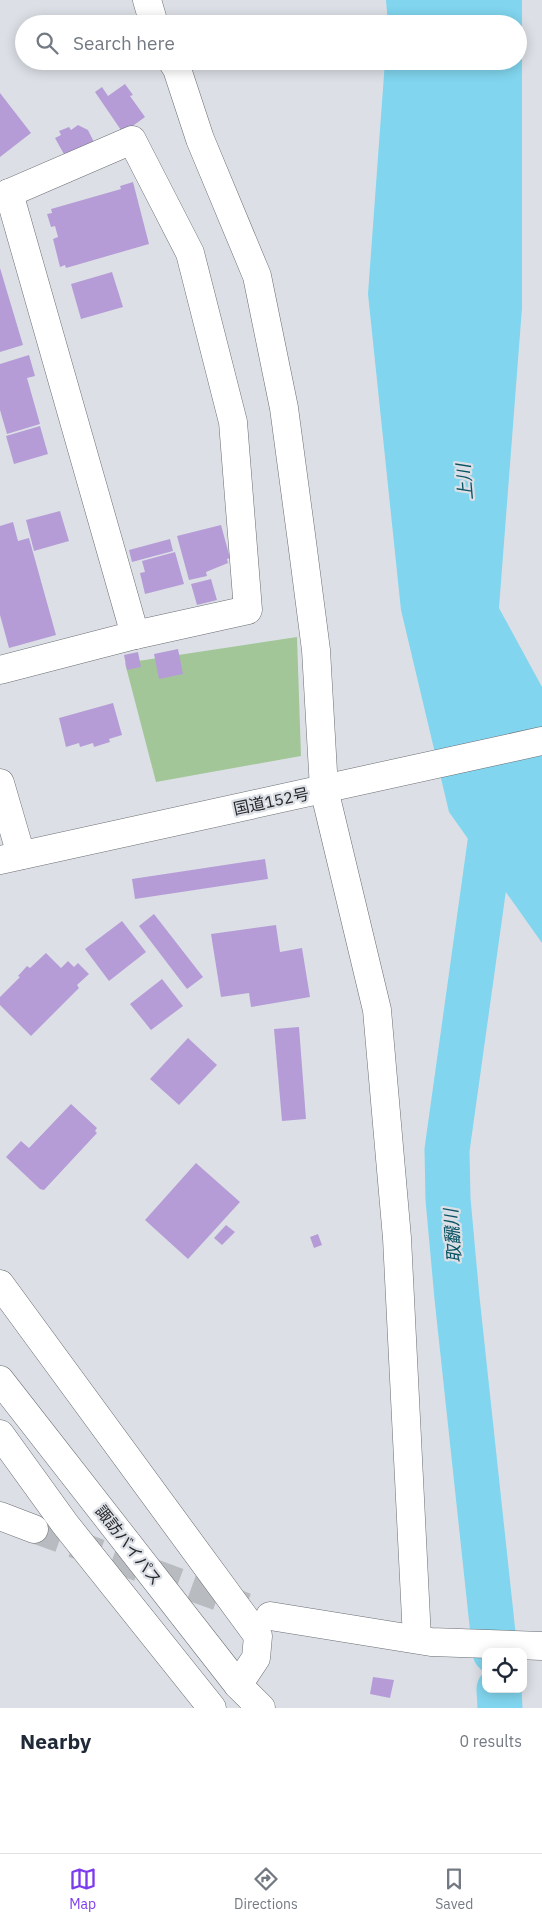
<!DOCTYPE html>
<meta charset="utf-8">
<style>
:root{--surface:#fff;--page:#f2f2f3;--text:#1f2937;--muted:#747a83;--line:#e0e1e3;--accent:#7c3aed}
body{margin:0;font-family:"IBM Plex Sans","Noto Sans JP",sans-serif;background:var(--page);color:var(--text)}
.controls{position:absolute;right:15px;bottom:15px;display:grid;overflow:hidden;border-radius:10px;box-shadow:0 2px 12px #0003}
.controls button{width:45px;height:45px;display:grid;place-items:center;padding:0;border:0;border-bottom:1px solid var(--line);background:var(--surface);color:var(--text);font:25px sans-serif}
.list{margin:0;padding:0;list-style:none}
h2{display:flex;justify-content:space-between;align-items:center;height:65px;margin:0;padding:0 20px;font-size:21px}
h2 small{font-size:16px;font-weight:400;color:var(--muted)}
.icon{flex:none;width:28px;height:28px;fill:none;stroke:currentColor;stroke-width:2;stroke-linecap:round;stroke-linejoin:round}
.map{position:relative;flex:none;width:542px;height:1708px;overflow:hidden}
.search{position:absolute;background:var(--surface);box-shadow:0 2px 12px #0003;left:15px;right:15px;top:15px;height:55px;display:flex;align-items:center;gap:12px;box-sizing:border-box;padding:0 18px;border-radius:28px;color:var(--muted);font-size:19px}
.sheet{height:145px;background:var(--surface)}
nav{display:flex;justify-content:space-around;align-items:center;box-sizing:border-box;height:70px;border-top:1px solid var(--line);background:var(--surface);font-size:14px;color:var(--muted)}
nav a{display:grid;justify-items:center;gap:2px}
nav .on{color:var(--accent)}
.map>svg:first-child{display:block}
</style>
<div class="map">
<svg width="542" height="1708" viewBox="0 0 542 1708">
<rect width="100%" height="100%" fill="#dce0e6"/>
<path fill="#a3c699" d="M297,637L301,756L156,782L125,663Z"/>
<path fill="#81d5ee" d="M386,0H522V308L499,608L542,687V943L449,812L401,610L368,294L385,61H518V24H388Z"/>
<g fill="none" stroke-linecap="round" stroke-linejoin="round">
<g stroke="#81d5ee" stroke-width="45">
<path d="M493,821L447,1150L448,1199L457,1298L495,1652"/>
<path d="M499,1689L500,1708"/>
</g>
</g>
<g fill="#b59cd7">
<path d="M125,84L133,95L130,96L145,117L123,133L95,92L102,87L108,96Z"/>
<path d="M0,93L31,133L0,157Z"/>
<path d="M78,125L88,130L94,142L65,156L55,138L61,135L59,131L69,127L71,130Z"/>
<path d="M133,182L149,244L66,268L65,265L60,267L53,239L58,237L55,226L51,227L47,214L52,213L51,209L121,189L120,186Z"/>
<path d="M0,268L23,345L0,352Z"/>
<path d="M112,272L123,307L81,319L71,284Z"/>
<path d="M29,355L35,376L27,378L40,424L7,434L0,410V364Z"/>
<path d="M40,426L48,454L14,464L6,436Z"/>
<path d="M60,511L69,541L34,551L26,520Z"/>
<path d="M13,522L18,541L29,538L56,635L9,648L0,615V526Z"/>
<path d="M221,525L230,558L227,559L228,563L206,572L207,576L189,580L177,536Z"/>
<path d="M170,539L173,551L132,562L129,550Z"/>
<path d="M175,552L184,584L145,594L140,573L145,572L142,561Z"/>
<path d="M211,579L217,600L197,605L191,584Z"/>
<path d="M178,649L183,674L159,679L154,654Z"/>
<path d="M138,652L141,667L127,670L124,655Z"/>
<path d="M113,703L122,735L109,739L110,742L94,747L93,743L80,747L79,743L66,747L59,718Z"/>
<path d="M265,859L268,879L135,899L132,879Z"/>
<path d="M154,914L203,977L187,989L139,926Z"/>
<path d="M122,921L146,952L109,981L85,949Z"/>
<path d="M276,925L280,952L302,948L310,997L251,1007L249,993L221,997L211,934Z"/>
<path d="M46,953L61,968L68,961L74,967L78,963L89,974L77,985L79,988L31,1036L0,1005V997L20,977L18,976L27,966L30,968Z"/>
<path d="M162,979L183,1006L151,1030L130,1004Z"/>
<path d="M299,1027L306,1119L282,1121L274,1029Z"/>
<path d="M188,1038L217,1065L179,1105L150,1079Z"/>
<path d="M71,1104L97,1128L95,1131L97,1133L44,1190L40,1189L6,1157L21,1141L29,1148Z"/>
<path d="M196,1163L240,1202L188,1259L145,1220Z"/>
<path d="M226,1225L235,1232L222,1245L214,1238Z"/>
<path d="M318,1234L322,1245L314,1248L310,1237Z"/>
<path d="M373,1677L394,1680L390,1698L370,1694Z"/>
</g>
<g fill="none" stroke-linecap="round" stroke-linejoin="round">
<path stroke="#b8bbc0" stroke-width="28" stroke-dasharray="28 14" stroke-linecap="butt" d="M34,1529L246,1607"/>
<g stroke="#6a6d72" stroke-width="29">
<g id="minor">
<path d="M147,0L154,24"/>
<path d="M172,61L177,69L200,139L257,276L284,408L302,542L316,650L324,789L377,1010L397,1238L417,1639"/>
<path d="M9,193L135,635"/>
<path d="M0,197L132,140L190,253L233,422L248,610L135,635L0,670"/>
<path d="M0,783L21,855"/>
<path d="M0,1516L34,1529"/>
<path d="M270,1616L431,1642L542,1646"/>
</g>
</g>
<g stroke="#6a6d72" stroke-width="29">
<g id="highway">
<path d="M0,860L542,741"/>
<path d="M0,1284L258,1636L256,1658L238,1685"/>
<path d="M0,1380L238,1685L261,1708"/>
<path d="M0,1434L65,1524L212,1708"/>
</g>
</g>
<use href="#minor" stroke="#fff" stroke-width="28"/>
<use href="#highway" stroke="#fff" stroke-width="28"/>
</g>
<g text-anchor="middle" stroke-width="4.5" stroke-linejoin="round" paint-order="stroke">
<g font-size="16" fill="#26282a" stroke="#dce0e6">
<text transform="translate(271 801) rotate(-12)" y="6">国道152号</text>
<text transform="translate(129 1545) rotate(52)" y="6">諏訪バイパス</text>
</g>
<g font-size="18" font-style="italic" fill="#0b5465" stroke="#dce0e6">
<text transform="translate(465 482) rotate(-95)" y="6">上川</text>
<text transform="translate(453 1236) rotate(-94)" y="6">取飜川</text>
</g>
</g>
</svg>
<div class="controls">
<button><svg class="icon" aria-label="locate" viewBox="0 0 24 24"><circle cx="12" cy="12" r="6"/><path d="M12 2v4M12 18v4M2 12h4M18 12h4"/></svg></button>
</div>
<div class="search"><svg class="icon" aria-label="search" viewBox="0 0 24 24"><circle cx="10" cy="10" r="6"/><path d="M15 15l6 6"/></svg>Search here</div>
</div>
<section class="sheet">
<h2>Nearby<small>0 results</small></h2>
<ul class="list">
</ul>
</section>
<nav>
<a class="on"><svg class="icon" aria-label="map" viewBox="0 0 24 24"><path d="M3 6l6-2 6 2 6-2v14l-6 2-6-2-6 2zM9 4v14M15 6v14"/></svg>Map</a>
<a><svg class="icon" aria-label="directions" viewBox="0 0 24 24"><path d="M12 3l9 9-9 9-9-9zM9 14v-3h6M13 9l2 2-2 2"/></svg>Directions</a>
<a><svg class="icon" aria-label="saved" viewBox="0 0 24 24"><path d="M7 4h10v16l-5-4-5 4z"/></svg>Saved</a>
</nav>
